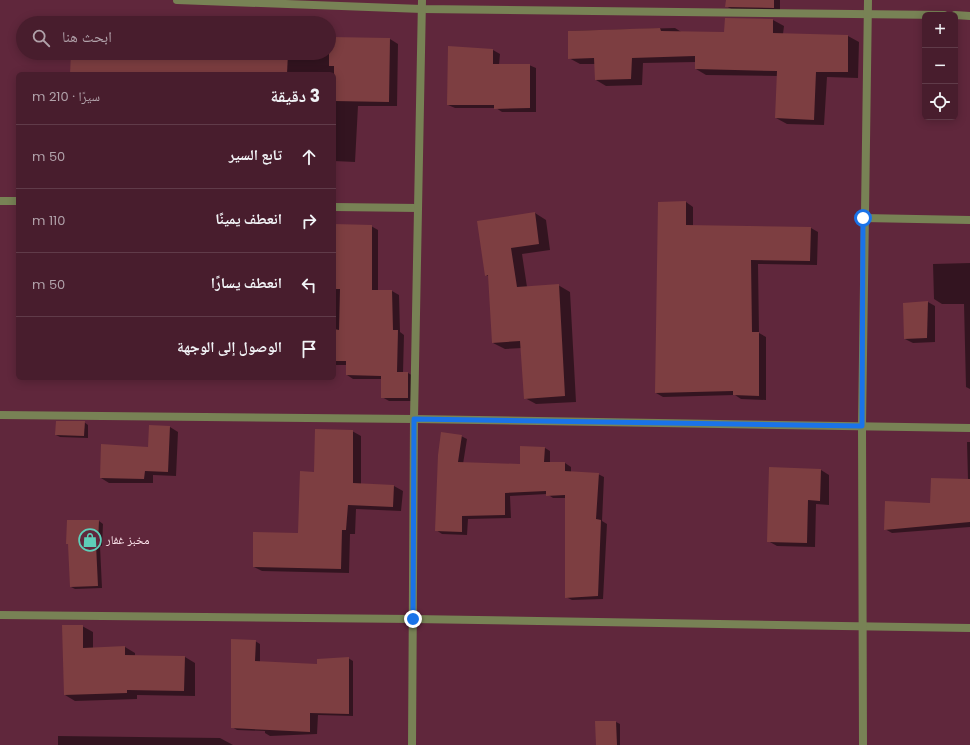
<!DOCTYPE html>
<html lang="ar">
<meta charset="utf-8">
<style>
:root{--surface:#481d2d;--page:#522a39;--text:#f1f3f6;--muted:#b1a2aa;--line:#603b49}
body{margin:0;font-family:Poppins,"Noto Naskh Arabic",sans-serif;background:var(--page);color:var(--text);direction:rtl}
.controls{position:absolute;right:12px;top:12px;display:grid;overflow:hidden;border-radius:6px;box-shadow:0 2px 10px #0003}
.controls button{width:36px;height:36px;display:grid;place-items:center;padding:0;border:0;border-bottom:1px solid var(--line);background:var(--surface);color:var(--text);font:20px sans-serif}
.stop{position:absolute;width:12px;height:12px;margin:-9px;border:3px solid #1a73e8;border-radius:50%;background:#fff}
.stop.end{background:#1a73e8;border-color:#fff;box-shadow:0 1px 4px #0008}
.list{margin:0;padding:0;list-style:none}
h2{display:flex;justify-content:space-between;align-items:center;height:52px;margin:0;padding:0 16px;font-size:17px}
h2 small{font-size:13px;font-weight:400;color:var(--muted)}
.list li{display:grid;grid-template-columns:26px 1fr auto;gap:12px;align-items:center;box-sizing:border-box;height:64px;padding:0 16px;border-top:1px solid var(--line)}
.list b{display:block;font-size:15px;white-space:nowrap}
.list em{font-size:13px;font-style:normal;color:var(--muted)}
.icon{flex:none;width:22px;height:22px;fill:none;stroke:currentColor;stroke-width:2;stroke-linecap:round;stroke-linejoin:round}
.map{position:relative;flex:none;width:970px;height:745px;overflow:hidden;direction:ltr}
.search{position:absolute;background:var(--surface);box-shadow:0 2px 10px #0003;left:16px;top:16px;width:320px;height:44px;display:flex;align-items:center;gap:10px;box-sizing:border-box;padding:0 14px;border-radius:22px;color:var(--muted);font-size:15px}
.panel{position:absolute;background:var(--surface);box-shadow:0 2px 10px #0003;left:16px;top:72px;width:320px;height:308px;border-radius:6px;direction:rtl}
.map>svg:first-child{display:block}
</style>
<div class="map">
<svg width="970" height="745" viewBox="0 0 970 745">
<rect width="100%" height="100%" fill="#60273c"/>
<g fill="#0007">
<path d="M727,0H780V11L733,10L726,6Z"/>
<path d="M773,20L784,26L783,34L848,36L859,42L858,78L827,77L824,125L787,124L776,118L778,76L706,75L696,69V62L643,63L642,85L606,86L596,80L595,64H580L569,58V31L675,28L683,33H725Z"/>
<path d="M329,38L390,39L398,44L397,106H358L355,162L334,161V74H71L72,53H329Z"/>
<path d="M449,47L493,50L500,54L499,65H529L536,68V112H502L496,108H455L448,105Z"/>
<path d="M686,202L693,207V226L811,228L818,232L817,265L758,264L759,333L766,337V400L741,399L735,395L663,397L656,393L659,203Z"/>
<path d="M535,213L546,220L550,250L522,254L527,287L558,285L570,292L576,402L536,404L525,398L522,348L505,349L493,343L490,277L486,275Z"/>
<path d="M334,226H371L378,230V291H392L399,295L400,332L404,335L403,373H408L415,377L414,401H389L382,397V379H353L347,375V365H334Z"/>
<path d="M970,263V389L966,387L964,304H942L934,299L933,264Z"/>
<path d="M928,302L935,306V342L913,343L905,339L904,304Z"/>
<path d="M84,422L88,425V438L60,437L56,435Z"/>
<path d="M170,427L178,432L176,476L153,475V483H109L101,478L149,448Z"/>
<path d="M352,431L361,436V484L394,486L403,491L401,511L356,509L355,534H350L349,573L262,571L254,567L299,534L315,473Z"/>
<path d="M461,436L467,439L463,464L520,465L545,448L550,451V463H565L571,467V472L598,474L604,477L602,521L607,524L603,599L572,600L566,597V498H553L547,494L510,496L511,518L468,519L467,535L442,534L436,530Z"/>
<path d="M967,442H970V527L892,533L885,529L931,504L968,480Z"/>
<path d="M821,470L829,475V505L816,504L815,547L777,546L768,541Z"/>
<path d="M99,521L103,524L102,546H100L102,588L75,589L71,587Z"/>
<path d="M82,626L93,632V649L125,647L135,653V656L185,657L195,663V696L137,695V699L75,701L65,695Z"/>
<path d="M255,641L260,644V663L318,665L348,658L353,661V716L318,715L317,734L270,736L265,733V731L237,730L232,727Z"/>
<path d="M616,722L620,724V745H597Z"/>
<path d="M58,736L220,738L233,745H58Z"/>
</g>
<g fill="#7d3e41">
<path d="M726,0H774V8L725,7Z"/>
<path d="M725,18L773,19V33L848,35V72H816L814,120L775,118L777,71L695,69V56L632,58L631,79L595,80L594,58L568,59V31L660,28L661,31L724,32Z"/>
<path d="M329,37L390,38L389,102L334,101V66H329Z"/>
<path d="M448,46L493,49V64H530V108L494,109V105H447Z"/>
<path d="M71,53H288L287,74H70Z"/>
<path d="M686,201V225L811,227L810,261L751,260L752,332H759V396L733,395V391L655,393L658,202Z"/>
<path d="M535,212L539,244L511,248L517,287L559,284L565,396L524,399L520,341L492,343L488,275L485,276L477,221Z"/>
<path d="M334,224L372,225V290H392L393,330H398L397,372H408V398H381V376L346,375V361H334V329L339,330L340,289H334Z"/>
<path d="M928,301L927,338L904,339L903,303Z"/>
<path d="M56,421H85L84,436L55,435Z"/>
<path d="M149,425L170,426L168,472L145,471L144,479L100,478L101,444L148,447Z"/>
<path d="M315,429L353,430V483L394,485L393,507L348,505L346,530H342L341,569L253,567V532L298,533L300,471L314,472Z"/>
<path d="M441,432L462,435L458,462L520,464V446L545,447L544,462H565V471L599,473L596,519L601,520L598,596L565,598V495L546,496V491L505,493V515L462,516V532L435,531L438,455Z"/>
<path d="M769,467L821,469L820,501L808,500L807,543L767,542Z"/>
<path d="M931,478L970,479V522L884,530L885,501L930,503Z"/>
<path d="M67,520H99L98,544H96L98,586L70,587L68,544H66Z"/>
<path d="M62,625H83V648L125,646V655L185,656L184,691L127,690V693L64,695Z"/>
<path d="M231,639L256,640L255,661L317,664V659L349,657V714L310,713V732L231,728Z"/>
<path d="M595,721H616L617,745H596Z"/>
</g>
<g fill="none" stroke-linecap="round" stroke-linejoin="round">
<g stroke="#788255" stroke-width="8">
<path d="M177,0L422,9L944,15"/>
<path d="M955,15L970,16"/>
<path d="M0,201H18"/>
<path d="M334,207L418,208"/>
<path d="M863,218L970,220"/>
<path d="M0,415L414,419L970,428"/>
<path d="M0,615L413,619L970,628"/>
<path d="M412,745L414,419L422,0"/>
<path d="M863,745L862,426L868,0"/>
</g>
</g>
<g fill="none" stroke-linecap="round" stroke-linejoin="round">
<path stroke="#1a73e8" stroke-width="5" d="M413,619L414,419L862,426L863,218"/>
</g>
<defs>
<g id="shop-ring" transform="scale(1.15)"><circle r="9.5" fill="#60273c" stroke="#5eceb8" stroke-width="1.5"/><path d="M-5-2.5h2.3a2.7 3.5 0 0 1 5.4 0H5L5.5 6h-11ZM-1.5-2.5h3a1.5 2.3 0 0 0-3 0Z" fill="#5eceb8"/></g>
</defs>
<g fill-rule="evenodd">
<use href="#shop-ring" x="90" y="540"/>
</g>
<g text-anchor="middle" stroke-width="3.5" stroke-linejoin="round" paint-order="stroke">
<g font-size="12" fill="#fce5ec" stroke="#60273c" text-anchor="start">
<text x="106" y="544">مخبز غفار</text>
</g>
</g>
</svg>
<div class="controls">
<button>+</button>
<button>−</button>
<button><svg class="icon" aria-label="locate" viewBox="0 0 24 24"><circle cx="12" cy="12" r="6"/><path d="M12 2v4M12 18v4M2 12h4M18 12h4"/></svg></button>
</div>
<div class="stop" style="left:863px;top:218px"></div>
<div class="stop end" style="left:413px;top:619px"></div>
<div class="search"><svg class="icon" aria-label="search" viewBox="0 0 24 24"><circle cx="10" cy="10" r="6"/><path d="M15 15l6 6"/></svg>ابحث هنا</div>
<section class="panel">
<h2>3 دقيقة<small>سيرًا · 210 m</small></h2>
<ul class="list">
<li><svg class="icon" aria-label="ahead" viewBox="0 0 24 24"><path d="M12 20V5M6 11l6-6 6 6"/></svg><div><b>تابع السير</b></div><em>50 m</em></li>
<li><svg class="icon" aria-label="right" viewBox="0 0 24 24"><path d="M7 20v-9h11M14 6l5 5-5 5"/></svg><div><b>انعطف يمينًا</b></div><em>110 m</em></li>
<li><svg class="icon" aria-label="left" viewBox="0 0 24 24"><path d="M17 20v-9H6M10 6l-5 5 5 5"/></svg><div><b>انعطف يسارًا</b></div><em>50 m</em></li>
<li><svg class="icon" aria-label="arrive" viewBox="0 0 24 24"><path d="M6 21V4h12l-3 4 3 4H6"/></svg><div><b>الوصول إلى الوجهة</b></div></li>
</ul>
</section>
</div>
